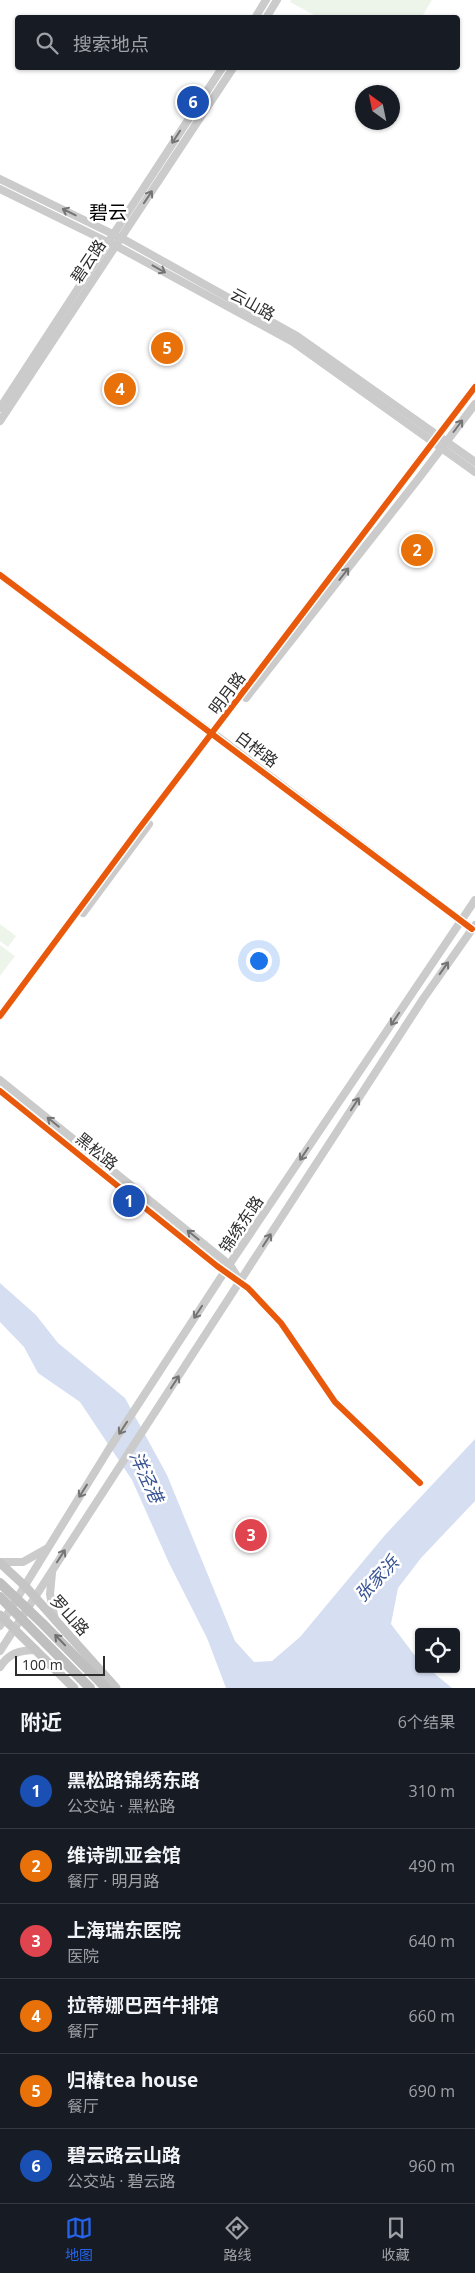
<!DOCTYPE html>
<html lang="zh">
<meta charset="utf-8">
<style>
:root{--surface:#171b24;--page:#242831;--text:#f1f3f6;--muted:#9ea1a6;--line:#363941;--accent:#2563eb}
body{margin:0;font-family:"Open Sans","Noto Sans SC",sans-serif;background:var(--page);color:var(--text)}
.controls{position:absolute;right:15px;bottom:15px;display:grid;overflow:hidden;border-radius:5px;box-shadow:0 1px 4px #0004}
.controls button{width:45px;height:45px;display:grid;place-items:center;padding:0;border:0;border-bottom:1px solid var(--line);background:var(--surface);color:var(--text);font:25px sans-serif}
.compass{position:absolute;left:355px;top:85px;width:45px;height:45px;border-radius:50%;background:var(--surface);box-shadow:0 1px 4px #0004;rotate:327deg}
.scale{position:absolute;left:15px;bottom:12px;width:90px;box-sizing:border-box;padding-left:5px;border:2px solid #2d2d2d;border-top:0;font-size:14px;line-height:18px;white-space:nowrap;color:#2d2d2d;-webkit-text-stroke:4px #fff;paint-order:stroke}
.you{position:absolute;left:258px;top:960px;width:18px;height:18px;margin:-12px;border:4px solid #fff;border-radius:50%;background:#1a73e8;box-shadow:0 0 0 8px #1a73e833}
.badge{display:grid;place-items:center;width:32px;height:32px;border-radius:50%;background:var(--accent);color:#fff;font-size:16px;font-weight:700}
.pin{position:absolute;translate:-50% -50%;border:2px solid #fff;box-shadow:0 1px 5px #0006}
.list{margin:0;padding:0;list-style:none}
h2{display:flex;justify-content:space-between;align-items:center;height:65px;margin:0;padding:0 20px;font-size:21px}
h2 small{font-size:16px;font-weight:400;color:var(--muted)}
.list li{display:grid;grid-template-columns:32px 1fr auto;gap:15px;align-items:center;box-sizing:border-box;height:75px;padding:0 20px;border-top:1px solid var(--line)}
.list b{display:block;font-size:19px;white-space:nowrap}
.list p{margin:0;font-size:16px;white-space:nowrap;color:var(--muted)}
.list em{font-size:16px;font-style:normal;color:var(--muted)}
.icon{flex:none;width:28px;height:28px;fill:none;stroke:currentColor;stroke-width:2;stroke-linecap:round;stroke-linejoin:round}
.map{position:relative;flex:none;width:475px;height:1688px;overflow:hidden}
.search{position:absolute;background:var(--surface);box-shadow:0 1px 4px #0004;left:15px;right:15px;top:15px;height:55px;display:flex;align-items:center;gap:12px;box-sizing:border-box;padding:0 18px;border-radius:5px;color:var(--muted);font-size:19px}
.sheet{height:515px;background:var(--surface)}
nav{display:flex;justify-content:space-around;align-items:center;box-sizing:border-box;height:70px;border-top:1px solid var(--line);background:var(--surface);font-size:14px;color:var(--muted)}
nav a{display:grid;justify-items:center;gap:2px}
nav .on{color:var(--accent)}
.map>svg:first-child{display:block}
</style>
<div class="map">
<svg width="475" height="1688" viewBox="0 0 475 1688">
<rect width="100%" height="100%" fill="#fff"/>
<g fill="#edf5eb">
<path d="M291,0H432L421,18L318,17L290,2Z"/>
<path d="M0,924L16,936L8,947L0,941Z"/>
<path d="M0,945L15,956L0,976Z"/>
</g>
<path fill="#d6dff2" d="M0,1283L36,1315L58,1343L125,1398L167,1475L235,1641L254,1662L272,1661L300,1637L385,1535L475,1439V1501L421,1558L398,1588L391,1624L419,1661V1669H429L452,1688H226L207,1638L169,1563L132,1480L80,1402L38,1373L24,1347L0,1322Z"/>
<g fill="none" stroke-linecap="round" stroke-linejoin="round">
<path stroke="#d2d2d2" stroke-width="5.5" d="M240,1281L281,1323L335,1402L420,1483"/>
<g stroke="#cbcbcb" stroke-width="8">
<path d="M255,18L266,0"/>
<path d="M266,18L277,0"/>
<path d="M0,179L125,240L297,336L475,462"/>
<path d="M0,189L120,248L293,342L475,472"/>
<path d="M0,408L222,68"/>
<path d="M0,421L233,68"/>
<path d="M0,575L213,734"/>
<path d="M246,698L419,478L475,404"/>
<path d="M217,736L472,929"/>
<path d="M83,913L149,824"/>
<path d="M0,1016L138,830L475,387"/>
<path d="M0,1080L230,1265L240,1281"/>
<path d="M0,1091L229,1274"/>
<path d="M0,1562H23L46,1549"/>
<path d="M52,1573L50,1594L55,1620"/>
<path d="M0,1626L109,1449L225,1271L475,900"/>
<path d="M0,1651L423,999L475,925"/>
<path d="M0,1667C9,1653 20,1650 36,1650"/>
</g>
<g stroke="#c5c5c5" stroke-width="9">
<path d="M0,1563L25,1586L116,1688"/>
<path d="M0,1615L74,1688"/>
</g>
<g stroke="#bfbfbf" stroke-width="10">
<path d="M0,1583L42,1623L106,1688"/>
<path d="M0,1597L90,1688"/>
</g>
<g stroke="#fff" stroke-width="9">
<g id="cycleway">
<path d="M0,575L472,929"/>
<path d="M0,1016L138,830L475,387"/>
<path d="M0,1091L217,1266L248,1288L281,1323L335,1402L420,1483"/>
</g>
</g>
<use href="#cycleway" stroke="#e8590c" stroke-width="6"/>
</g>
<defs><path id="oneway-shaft" d="M-6 0H5M1.5-3L5.5 0L1.5 3" fill="none" stroke-width="1.6" stroke-linecap="round" stroke-linejoin="round" transform="scale(1.25)"/></defs>
<g stroke="#747474">
<use href="#oneway-shaft" transform="translate(176 137) rotate(123)"/>
<use href="#oneway-shaft" transform="translate(148 197) rotate(-56)"/>
<use href="#oneway-shaft" transform="translate(69 212) rotate(-154)"/>
<use href="#oneway-shaft" transform="translate(159 269) rotate(29)"/>
<use href="#oneway-shaft" transform="translate(458 426) rotate(-53)"/>
<use href="#oneway-shaft" transform="translate(344 574) rotate(-52)"/>
<use href="#oneway-shaft" transform="translate(444 968) rotate(-55)"/>
<use href="#oneway-shaft" transform="translate(395 1019) rotate(124)"/>
<use href="#oneway-shaft" transform="translate(355 1104) rotate(-57)"/>
<use href="#oneway-shaft" transform="translate(53 1122) rotate(-141)"/>
<use href="#oneway-shaft" transform="translate(304 1154) rotate(124)"/>
<use href="#oneway-shaft" transform="translate(193 1235) rotate(-141)"/>
<use href="#oneway-shaft" transform="translate(267 1240) rotate(-57)"/>
<use href="#oneway-shaft" transform="translate(198 1312) rotate(123)"/>
<use href="#oneway-shaft" transform="translate(175 1382) rotate(-57)"/>
<use href="#oneway-shaft" transform="translate(123 1428) rotate(123)"/>
<use href="#oneway-shaft" transform="translate(83 1491) rotate(122)"/>
<use href="#oneway-shaft" transform="translate(61 1556) rotate(-57)"/>
</g>
<use stroke="#6f6f6f" href="#oneway-shaft" transform="translate(60 1640) rotate(-134)"/>
<g text-anchor="middle" stroke-width="5" stroke-linejoin="round" paint-order="stroke">
<g font-size="16" fill="#2d2d2d" stroke="#fff">
<text transform="translate(88 261) rotate(-56)" y="6">碧云路</text>
<text transform="translate(253 304) rotate(29)" y="6">云山路</text>
<text transform="translate(227 693) rotate(-53)" y="6">明月路</text>
<text transform="translate(257 749) rotate(37)" y="6">白桦路</text>
<text transform="translate(97 1151) rotate(39)" y="6">黑松路</text>
<text transform="translate(241 1224) rotate(-56)" y="6">锦绣东路</text>
<text transform="translate(70 1615) rotate(48)" y="6">罗山路</text>
</g>
<g font-size="18" font-style="italic" fill="#385393" stroke="#fff">
<text transform="translate(146 1477) rotate(65)" y="6">洋泾港</text>
<text transform="translate(377 1579) rotate(-47)" y="6">张家浜</text>
</g>
<g font-size="19" fill="#000" stroke="#fff">
<text x="108" y="219">碧云</text>
</g>
</g>
</svg>
<div class="controls">
<button><svg class="icon" aria-label="locate" viewBox="0 0 24 24"><circle cx="12" cy="12" r="6"/><path d="M12 2v4M12 18v4M2 12h4M18 12h4"/></svg></button>
</div>
<svg class="compass" viewBox="-18 -18 36 36"><path d="M0-13l5 13h-10z" fill="#e53935"/><path d="M0 13l5-13h-10z" fill="#9ea1a6"/></svg>
<div class="scale">100 m</div>
<div class="you"></div>
<div class="pin badge" style="left:129px;top:1201px;background:#1a4fb4">1</div>
<div class="pin badge" style="left:417px;top:550px;background:#e8710a">2</div>
<div class="pin badge" style="left:251px;top:1535px;background:#e0444e">3</div>
<div class="pin badge" style="left:120px;top:389px;background:#e8710a">4</div>
<div class="pin badge" style="left:167px;top:348px;background:#e8710a">5</div>
<div class="pin badge" style="left:193px;top:102px;background:#1a4fb4">6</div>
<div class="search"><svg class="icon" aria-label="search" viewBox="0 0 24 24"><circle cx="10" cy="10" r="6"/><path d="M15 15l6 6"/></svg>搜索地点</div>
</div>
<section class="sheet">
<h2>附近<small>6个结果</small></h2>
<ul class="list">
<li><span class="badge" style="background:#1a4fb4">1</span><div><b>黑松路锦绣东路</b><p>公交站 · 黑松路</p></div><em>310 m</em></li>
<li><span class="badge" style="background:#e8710a">2</span><div><b>维诗凯亚会馆</b><p>餐厅 · 明月路</p></div><em>490 m</em></li>
<li><span class="badge" style="background:#e0444e">3</span><div><b>上海瑞东医院</b><p>医院</p></div><em>640 m</em></li>
<li><span class="badge" style="background:#e8710a">4</span><div><b>拉蒂娜巴西牛排馆</b><p>餐厅</p></div><em>660 m</em></li>
<li><span class="badge" style="background:#e8710a">5</span><div><b>归椿tea house</b><p>餐厅</p></div><em>690 m</em></li>
<li><span class="badge" style="background:#1a4fb4">6</span><div><b>碧云路云山路</b><p>公交站 · 碧云路</p></div><em>960 m</em></li>
</ul>
</section>
<nav>
<a class="on"><svg class="icon" aria-label="map" viewBox="0 0 24 24"><path d="M3 6l6-2 6 2 6-2v14l-6 2-6-2-6 2zM9 4v14M15 6v14"/></svg>地图</a>
<a><svg class="icon" aria-label="directions" viewBox="0 0 24 24"><path d="M12 3l9 9-9 9-9-9zM9 14v-3h6M13 9l2 2-2 2"/></svg>路线</a>
<a><svg class="icon" aria-label="saved" viewBox="0 0 24 24"><path d="M7 4h10v16l-5-4-5 4z"/></svg>收藏</a>
</nav>
